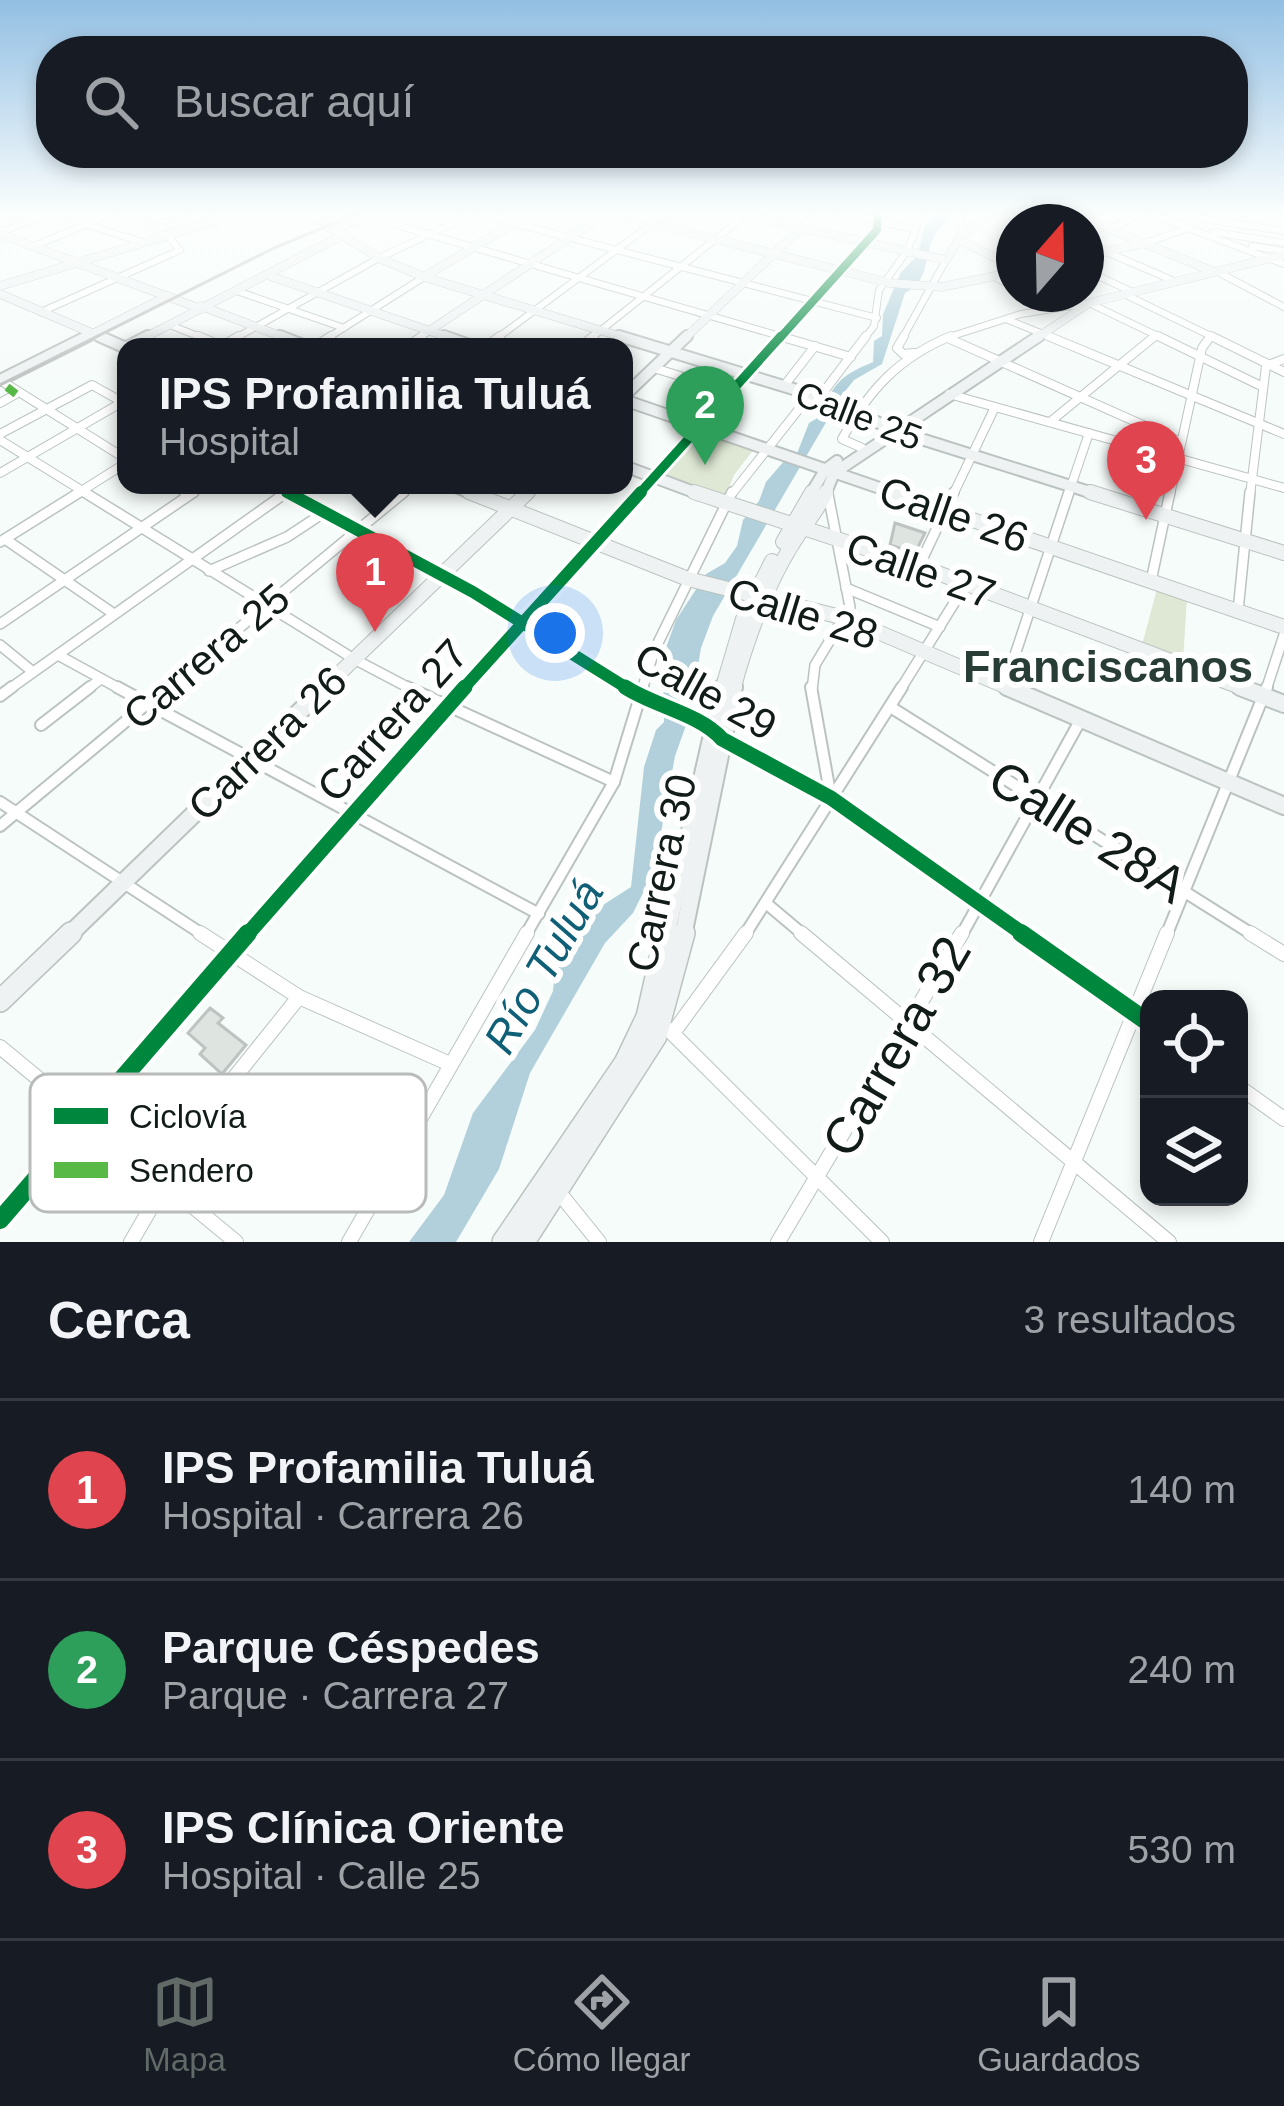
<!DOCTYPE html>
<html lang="es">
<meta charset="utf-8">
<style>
:root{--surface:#171b24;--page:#20242c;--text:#f1f3f6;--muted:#9ea1a6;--line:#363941;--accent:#616a67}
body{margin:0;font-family:Helvetica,sans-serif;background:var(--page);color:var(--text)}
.controls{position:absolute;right:36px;bottom:36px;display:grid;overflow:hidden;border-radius:24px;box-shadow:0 6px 18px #0003}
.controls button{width:108px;height:108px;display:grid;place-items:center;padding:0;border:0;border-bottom:3px solid var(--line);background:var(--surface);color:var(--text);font:60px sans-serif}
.compass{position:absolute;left:996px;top:204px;width:108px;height:108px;border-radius:50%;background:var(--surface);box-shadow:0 6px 18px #0003;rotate:20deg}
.you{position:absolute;left:555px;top:633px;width:42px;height:42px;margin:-30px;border:9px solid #fff;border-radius:50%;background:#1a73e8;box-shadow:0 0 0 18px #1a73e833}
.badge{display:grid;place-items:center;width:78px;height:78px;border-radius:50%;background:var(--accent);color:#fff;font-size:39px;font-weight:700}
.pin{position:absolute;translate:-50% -99px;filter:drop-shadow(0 3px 6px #0008)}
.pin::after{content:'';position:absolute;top:63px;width:42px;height:36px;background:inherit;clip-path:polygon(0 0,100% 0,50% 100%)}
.popup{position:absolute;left:117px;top:338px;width:516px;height:156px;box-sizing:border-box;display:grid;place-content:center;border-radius:24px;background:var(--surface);filter:drop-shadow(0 3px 9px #0005);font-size:39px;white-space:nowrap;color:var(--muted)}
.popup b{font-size:45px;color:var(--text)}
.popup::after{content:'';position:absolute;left:50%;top:100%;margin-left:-24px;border:24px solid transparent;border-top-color:var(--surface)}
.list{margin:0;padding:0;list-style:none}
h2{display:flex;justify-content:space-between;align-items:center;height:156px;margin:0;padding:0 48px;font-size:51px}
h2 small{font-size:39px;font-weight:400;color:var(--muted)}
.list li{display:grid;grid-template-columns:78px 1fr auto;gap:36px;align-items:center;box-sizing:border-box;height:180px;padding:0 48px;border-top:3px solid var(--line)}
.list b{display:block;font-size:45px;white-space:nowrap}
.list p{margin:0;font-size:39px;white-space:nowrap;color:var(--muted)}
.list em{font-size:39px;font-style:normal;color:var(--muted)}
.icon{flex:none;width:66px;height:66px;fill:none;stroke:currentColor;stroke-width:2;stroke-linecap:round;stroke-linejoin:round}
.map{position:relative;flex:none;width:1284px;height:1242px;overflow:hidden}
.search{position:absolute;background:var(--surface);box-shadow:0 6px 18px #0003;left:36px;right:36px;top:36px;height:132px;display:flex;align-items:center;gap:30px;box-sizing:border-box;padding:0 42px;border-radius:48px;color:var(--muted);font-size:45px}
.sheet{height:696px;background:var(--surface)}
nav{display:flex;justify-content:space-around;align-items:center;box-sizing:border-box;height:168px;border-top:3px solid var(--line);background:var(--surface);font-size:33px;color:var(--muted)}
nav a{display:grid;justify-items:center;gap:6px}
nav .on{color:var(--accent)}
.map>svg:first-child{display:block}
</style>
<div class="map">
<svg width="1284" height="1242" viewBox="0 0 1284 1242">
<rect width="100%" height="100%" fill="#f6fcfa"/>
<g fill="#dee8d4">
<path d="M702,431L754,449L734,475L724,500L660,476Z"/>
<path d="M1157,589L1187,599L1183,660L1142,645Z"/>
</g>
<path fill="#b1d0db" d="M940,214H955C914,242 939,276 905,293L882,364L854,380L842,395L713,616L701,648L689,717L675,756L654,871L633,913L605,943L530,1073L499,1169L456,1242H409L444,1195L473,1113L535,1030L553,991L555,971L576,931L589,914L631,887L644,767L656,730L664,722L663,656L676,620L706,574L725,563L737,546L743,520L759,501L766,482L785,460L796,456L809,423L816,419C836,384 835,378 873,362L874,341L882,336L883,314L901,272L917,256L925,225Z"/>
<g fill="#dee5e1" stroke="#bdc3c0" stroke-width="3">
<path d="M895,523L925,533L915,553L890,545Z"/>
<path d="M210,1008L223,1018L218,1023L246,1045L222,1074L200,1054L205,1048L188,1033Z"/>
</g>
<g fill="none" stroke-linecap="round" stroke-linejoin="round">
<g stroke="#bbc3c0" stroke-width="8">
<g id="street-far4">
<path d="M56,214L141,242"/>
<path d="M479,214L877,318"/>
<path d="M843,214L914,229"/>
<path d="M960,214L962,234"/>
<path d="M1017,214L1037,222"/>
<path d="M1151,214L1284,264"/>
<path d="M1169,214L1284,231"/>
<path d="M365,216L790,339"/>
<path d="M0,219L15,214"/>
<path d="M147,219L169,214"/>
<path d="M1223,222L1239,214"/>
<path d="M801,228L815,214"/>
<path d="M156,229L208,214"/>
<path d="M1109,229L1143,214"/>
<path d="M335,231L368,214"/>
<path d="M0,232L49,214"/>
<path d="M1213,232L1284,243"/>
<path d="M1086,243L1174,281"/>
<path d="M1145,243L1189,228"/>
<path d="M34,246L112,214"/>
<path d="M1252,246L1284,251"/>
<path d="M995,258L1006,249"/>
<path d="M1086,270L1130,291"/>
<path d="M1216,271L1284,307"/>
<path d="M993,276L1014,287"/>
<path d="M237,291L344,328"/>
<path d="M1124,294L1217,339"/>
<path d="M41,312L180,250L167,235"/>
<path d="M1006,319L1055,339"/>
<path d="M170,325L205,339"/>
<path d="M234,339L379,258L472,214"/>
<path d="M326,339L424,277"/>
<path d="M418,339L429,331"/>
<path d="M496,339L665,214"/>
<path d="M590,339L747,214"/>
<path d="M864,339L874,326L879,290L907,251L922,214"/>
<path d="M902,339L946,260"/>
<path d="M943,339L1021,314L1089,303L1164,339"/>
<path d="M1152,339L1157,335"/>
</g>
</g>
<g stroke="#bbc3c0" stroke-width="10">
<g id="street-far3">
<path d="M198,336L222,346"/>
<path d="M779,336L851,357"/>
<path d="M904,336L897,348L903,354L914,353"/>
<path d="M1048,336L1284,434"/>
<path d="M1158,336L1261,386"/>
<path d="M1211,336L1284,372"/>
<path d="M950,339L1181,442"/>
<path d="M220,347L239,336"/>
<path d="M314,347L331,336"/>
<path d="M407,347L422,336"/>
<path d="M485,347L500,336"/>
<path d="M580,347L594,336"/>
<path d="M654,368L696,381"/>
<path d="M0,380L126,459"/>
<path d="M784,386L815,346"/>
<path d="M949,394L1284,488"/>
<path d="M809,395L825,390L866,336"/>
<path d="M0,403L16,394"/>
<path d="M1050,422L1155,336"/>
<path d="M0,434L92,385L126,404"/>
<path d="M0,440L89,495"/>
<path d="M862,448L842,439C869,390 898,358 951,336"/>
<path d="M0,473L126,400"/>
<path d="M172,485L189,495"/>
<path d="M274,485L293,495"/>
<path d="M75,495L126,463"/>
<path d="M189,495L204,485"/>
<path d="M283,495L297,485"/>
<path d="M400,495L412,485"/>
<path d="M731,495L810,395"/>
<path d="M953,495L995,407"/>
<path d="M1068,495L1089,433"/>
<path d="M1170,495L1202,348L1210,337"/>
<path d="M1250,495L1266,366L1284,359"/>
</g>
</g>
<g stroke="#bbc3c0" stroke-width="12">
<g id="street-far2">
<path d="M84,492L354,659L413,690"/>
<path d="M184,492L189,495"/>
<path d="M287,492L473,592L630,690"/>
<path d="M5,539L114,614"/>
<path d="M0,542L80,492"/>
<path d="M919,566L954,492"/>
<path d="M209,571L287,537L325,512"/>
<path d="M1151,581L1170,492"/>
<path d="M846,588L940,627"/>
<path d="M1238,611L1250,492"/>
<path d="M0,624L194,492"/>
<path d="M0,645L33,672"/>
<path d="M58,655L122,690"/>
<path d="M1004,688L1069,492"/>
<path d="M8,690L287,492"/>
<path d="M86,690L101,679"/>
<path d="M164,690L404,492"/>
<path d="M642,690L654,651L732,492"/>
<path d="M812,690L815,665L850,607L828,494"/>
<path d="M900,690L966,584"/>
<path d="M1266,690L1284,635"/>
</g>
</g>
<g stroke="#bbc3c0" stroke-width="14">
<g id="street-far1">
<path d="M117,687L539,914"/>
<path d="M407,687L614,782"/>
<path d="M625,687C654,706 700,714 722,739L831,798L1026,936"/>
<path d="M811,687L831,798"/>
<path d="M0,696L12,687"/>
<path d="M892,708L1255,936"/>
<path d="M41,725L90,687"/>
<path d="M0,802L205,936"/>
<path d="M0,826L167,687"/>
<path d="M767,904L805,936"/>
<path d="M525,936L614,782L643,687"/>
<path d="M744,936L902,687"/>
<path d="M961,936L1080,721"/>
<path d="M1166,936L1267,687"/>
</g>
</g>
<g stroke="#bbc3c0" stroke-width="16">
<g id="street">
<path d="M200,933L299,997L450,1064"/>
<path d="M801,933L1169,1242"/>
<path d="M1021,933L1149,1023"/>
<path d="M1250,933L1284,954"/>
<path d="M669,1030L882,1242"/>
<path d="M673,1033L746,933"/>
<path d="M0,1047L236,1242"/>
<path d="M1239,1087L1284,1119"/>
<path d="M557,1190L599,1242"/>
<path d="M131,1242L206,1113L299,997"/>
<path d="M349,1242L527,933"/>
<path d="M778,1242L962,933"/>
<path d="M1041,1242L1167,933"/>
</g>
</g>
<g stroke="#bbc3c0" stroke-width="9">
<g id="secondary-far4">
<path d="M142,214L162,236"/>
<path d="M306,214L379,258L424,277L629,339"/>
<path d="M615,214L890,283L942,287L1014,272"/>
<path d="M738,214L946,260L962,234L992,214"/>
<path d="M1072,214L1212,271"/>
<path d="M0,234L201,309"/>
<path d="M959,240L1014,267"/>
<path d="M1086,256L1145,243"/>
<path d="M267,275L453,339"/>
<path d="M424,277L529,214"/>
<path d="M0,286L239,214"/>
<path d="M0,294L106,339"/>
<path d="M201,306L288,339"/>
<path d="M429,331L605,214"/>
<path d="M82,339L168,296"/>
<path d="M142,339L343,235"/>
<path d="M684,339L801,228"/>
<path d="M779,339L877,230L878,214"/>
<path d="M1035,339L1089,303L1284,255"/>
</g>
</g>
<g stroke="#bbc3c0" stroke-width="14">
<g id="secondary-far3">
<path d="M99,336L126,348"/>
<path d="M280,336L308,347"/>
<path d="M444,336L475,347"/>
<path d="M619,336L823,398L899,432L1099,495"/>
<path d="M127,347L148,336"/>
<path d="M0,380L88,336"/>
<path d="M624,396L687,336"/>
<path d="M624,400L900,495"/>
<path d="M624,466L702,495"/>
<path d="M451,485L476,495"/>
<path d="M525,495L535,485"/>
<path d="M638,495L781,336"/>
<path d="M810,495L825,470L837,461"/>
<path d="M825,495L834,473L1039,336"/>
</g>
</g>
<g stroke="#bbc3c0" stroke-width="16">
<g id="secondary-far2">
<path d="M469,492L688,579L845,618L1014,690"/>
<path d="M694,492L919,566L1248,690"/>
<path d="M891,492L1284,627"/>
<path d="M1090,492L1284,553"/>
<path d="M783,542L812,492"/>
<path d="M322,690L528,492"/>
<path d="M462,690L641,492"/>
<path d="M722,690L743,619L772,561"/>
<path d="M733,690C747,639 766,585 795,540C806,522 818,511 826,492"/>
</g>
</g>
<g stroke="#bbc3c0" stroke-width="20">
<g id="secondary-far1">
<path d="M1007,687L1284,806"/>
<path d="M1240,687L1284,704"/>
<path d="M68,936L325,687"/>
<path d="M246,936L465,687"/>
<path d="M666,936L723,687"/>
<path d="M683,936L734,687"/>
</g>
</g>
<g stroke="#bbc3c0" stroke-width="24">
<g id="secondary">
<path d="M0,1001L71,933"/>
<path d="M0,1220L248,933"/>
<path d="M503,1242L625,1063L647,1017L666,933"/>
<path d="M524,1242L656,1036L684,933"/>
</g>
</g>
<use href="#street-far4" stroke="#fefffe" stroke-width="6"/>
<use href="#street-far3" stroke="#fefffe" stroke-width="8"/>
<use href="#street-far2" stroke="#fefffe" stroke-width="9"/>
<use href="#street-far1" stroke="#fefffe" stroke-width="10"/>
<use href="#street" stroke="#fefffe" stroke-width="14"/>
<use href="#secondary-far4" stroke="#eef2f2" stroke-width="8"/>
<use href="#secondary-far3" stroke="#eef2f2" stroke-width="10"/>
<use href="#secondary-far2" stroke="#eef2f2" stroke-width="14"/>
<use href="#secondary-far1" stroke="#eef2f2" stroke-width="16"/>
<use href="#secondary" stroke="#eef2f2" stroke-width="21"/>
<path stroke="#c0c2c1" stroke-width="3" d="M0,385L274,248L356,214"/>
<path stroke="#58b947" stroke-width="8" stroke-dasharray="14 8" stroke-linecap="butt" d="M7,387L16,394"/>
<g stroke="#fff" stroke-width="12">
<path id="cycleway-far4" d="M779,339L877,230L878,214"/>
</g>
<g stroke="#fff" stroke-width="15">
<g id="cycleway-far3">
<path d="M274,485L293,495"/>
<path d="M638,495L781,336"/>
</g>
</g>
<g stroke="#fff" stroke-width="20">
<g id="cycleway-far2">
<path d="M287,492L473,592L630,690"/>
<path d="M462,690L641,492"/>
</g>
</g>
<g stroke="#fff" stroke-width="22">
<g id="cycleway-far1">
<path d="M625,687C654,706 700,714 722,739L831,798L1026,936"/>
<path d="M246,936L465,687"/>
</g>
</g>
<g stroke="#fff" stroke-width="26">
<g id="cycleway">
<path d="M1021,933L1149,1023"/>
<path d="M0,1220L248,933"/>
</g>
</g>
<use href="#cycleway-far4" stroke="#00873e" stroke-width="8"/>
<use href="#cycleway-far3" stroke="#00873e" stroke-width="9"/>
<use href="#cycleway-far2" stroke="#00873e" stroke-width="12"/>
<use href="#cycleway-far1" stroke="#00873e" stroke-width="15"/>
<use href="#cycleway" stroke="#00873e" stroke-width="18"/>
</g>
<linearGradient id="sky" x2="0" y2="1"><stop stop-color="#92bfe3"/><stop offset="0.55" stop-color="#fbfefd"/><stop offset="1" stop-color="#fbfefd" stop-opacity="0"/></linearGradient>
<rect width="1284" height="388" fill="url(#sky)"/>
<g text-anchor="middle" stroke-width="12" stroke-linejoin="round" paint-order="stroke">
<g font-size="36" fill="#111b18" stroke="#fff">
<text transform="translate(859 415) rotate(21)" y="13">Calle 25</text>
</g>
<g font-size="42" fill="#111b18" stroke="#fff">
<text transform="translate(954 514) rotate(19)" y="15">Calle 26</text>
<text transform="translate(921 570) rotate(19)" y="15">Calle 27</text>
<text transform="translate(803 613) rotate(17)" y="15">Calle 28</text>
<text transform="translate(206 656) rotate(-40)" y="15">Carrera 25</text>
<text transform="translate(706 691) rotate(29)" y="15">Calle 29</text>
<text transform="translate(392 720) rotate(-48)" y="15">Carrera 27</text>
<text transform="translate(267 743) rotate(-44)" y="15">Carrera 26</text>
<text transform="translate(661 873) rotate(-78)" y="15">Carrera 30</text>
</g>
<g font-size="45" font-weight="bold" fill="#273d36" stroke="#fff">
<text x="1108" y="682">Franciscanos</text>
</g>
<g font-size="45" font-style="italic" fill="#0f5f77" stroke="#fff">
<text transform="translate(543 966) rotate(-60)" y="16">Río Tuluá</text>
</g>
<g font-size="51" fill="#111b18" stroke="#fff">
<text transform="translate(1088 831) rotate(32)" y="18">Calle 28A</text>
<text transform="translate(896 1046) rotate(-60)" y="18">Carrera 32</text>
</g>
</g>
<rect x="30" y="1074" width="396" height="138" rx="18" fill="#fff" stroke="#b8bbba" stroke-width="3"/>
<rect x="54" y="1108" width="54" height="16" fill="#00873e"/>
<rect x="54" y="1162" width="54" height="16" fill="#58b947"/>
<g font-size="33" fill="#111b18">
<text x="129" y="1128">Ciclovía</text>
<text x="129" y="1182">Sendero</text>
</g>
</svg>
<div class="controls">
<button><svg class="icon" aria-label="locate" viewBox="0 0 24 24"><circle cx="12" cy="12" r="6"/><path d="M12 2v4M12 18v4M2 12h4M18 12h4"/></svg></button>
<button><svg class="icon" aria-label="layers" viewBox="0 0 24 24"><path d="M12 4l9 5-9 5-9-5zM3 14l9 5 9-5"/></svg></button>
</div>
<svg class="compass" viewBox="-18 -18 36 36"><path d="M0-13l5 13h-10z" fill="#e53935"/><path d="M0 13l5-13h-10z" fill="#9ea1a6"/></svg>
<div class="you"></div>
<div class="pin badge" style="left:375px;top:632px;background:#e0444e">1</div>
<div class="popup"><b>IPS Profamilia Tuluá</b>Hospital</div>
<div class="pin badge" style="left:705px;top:465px;background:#2e9e5b">2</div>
<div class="pin badge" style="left:1146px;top:520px;background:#e0444e">3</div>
<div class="search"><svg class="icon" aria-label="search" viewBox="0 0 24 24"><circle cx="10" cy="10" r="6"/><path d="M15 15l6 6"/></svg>Buscar aquí</div>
</div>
<section class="sheet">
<h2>Cerca<small>3 resultados</small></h2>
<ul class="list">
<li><span class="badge" style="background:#e0444e">1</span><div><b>IPS Profamilia Tuluá</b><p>Hospital · Carrera 26</p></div><em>140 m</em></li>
<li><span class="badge" style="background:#2e9e5b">2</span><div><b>Parque Céspedes</b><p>Parque · Carrera 27</p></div><em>240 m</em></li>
<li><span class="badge" style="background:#e0444e">3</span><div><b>IPS Clínica Oriente</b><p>Hospital · Calle 25</p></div><em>530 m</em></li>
</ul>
</section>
<nav>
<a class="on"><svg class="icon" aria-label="map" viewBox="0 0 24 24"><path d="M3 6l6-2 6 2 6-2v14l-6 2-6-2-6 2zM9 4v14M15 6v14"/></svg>Mapa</a>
<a><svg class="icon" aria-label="directions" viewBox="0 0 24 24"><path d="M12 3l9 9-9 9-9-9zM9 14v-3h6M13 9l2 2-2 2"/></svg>Cómo llegar</a>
<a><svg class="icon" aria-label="saved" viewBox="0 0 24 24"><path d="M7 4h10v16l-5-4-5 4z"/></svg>Guardados</a>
</nav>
